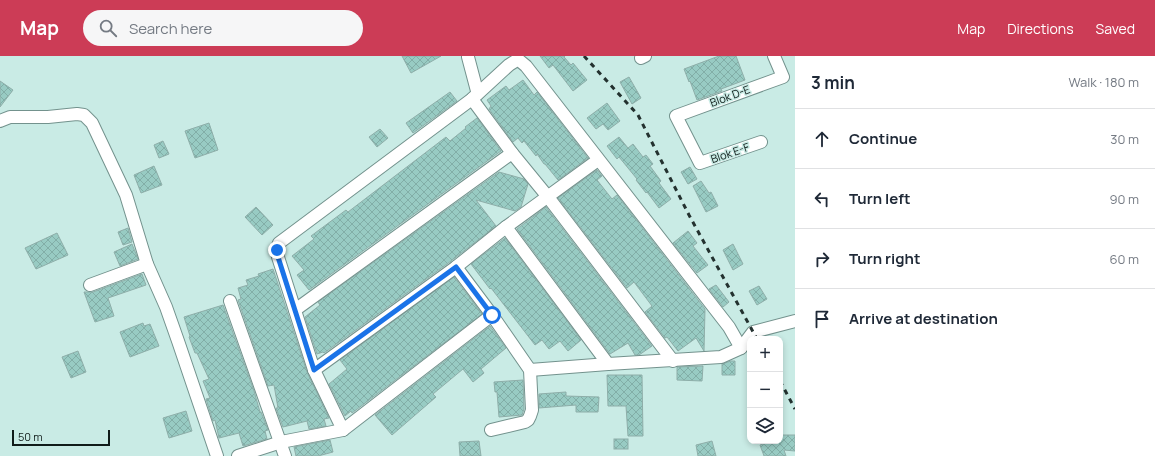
<!DOCTYPE html>
<meta charset="utf-8">
<style>
:root{--surface:#fff;--page:#f6f6f7;--text:#1f2937;--muted:#747a83;--line:#e0e1e3;--accent:#cc3c56}
body{margin:0;font-family:Manrope,sans-serif;background:var(--page);color:var(--text)}
.controls{position:absolute;right:12px;bottom:12px;display:grid;overflow:hidden;border-radius:8px;box-shadow:0 2px 6px #0003}
.controls button{width:36px;height:36px;display:grid;place-items:center;padding:0;border:0;border-bottom:1px solid var(--line);background:var(--surface);color:var(--text);font:20px sans-serif}
.scale{position:absolute;left:12px;bottom:10px;width:98px;box-sizing:border-box;padding-left:4px;border:2px solid #101c1a;border-top:0;font-size:11px;line-height:14px;white-space:nowrap;color:#101c1a;-webkit-text-stroke:3px #c9ebe5;paint-order:stroke}
.stop{position:absolute;width:12px;height:12px;margin:-9px;border:3px solid #1a73e8;border-radius:50%;background:#fff}
.stop.end{background:#1a73e8;border-color:#fff;box-shadow:0 1px 4px #0008}
.list{margin:0;padding:0;list-style:none}
h2{display:flex;justify-content:space-between;align-items:center;height:52px;margin:0;padding:0 16px;font-size:17px}
h2 small{font-size:13px;font-weight:400;color:var(--muted)}
.list li{display:grid;grid-template-columns:26px 1fr auto;gap:12px;align-items:center;box-sizing:border-box;height:60px;padding:0 16px;border-top:1px solid var(--line)}
.list b{display:block;font-size:15px;white-space:nowrap}
.list em{font-size:13px;font-style:normal;color:var(--muted)}
.icon{flex:none;width:22px;height:22px;fill:none;stroke:currentColor;stroke-width:2;stroke-linecap:round;stroke-linejoin:round}
.map{position:relative;flex:none;width:795px;height:400px;overflow:hidden}
header{display:flex;align-items:center;gap:24px;box-sizing:border-box;height:56px;padding:0 20px;background:var(--accent);color:#fff}
header strong{font-size:19px}
nav{display:flex;gap:22px;margin-inline-start:auto;font-size:14px}
.search{width:280px;height:36px;background:var(--page);display:flex;align-items:center;gap:10px;box-sizing:border-box;padding:0 14px;border-radius:22px;color:var(--muted);font-size:15px}
main{display:flex}
aside{flex:1;background:var(--surface)}
.map>svg:first-child{display:block}
</style>
<header>
<strong>Map</strong>
<div class="search"><svg class="icon" aria-label="search" viewBox="0 0 24 24"><circle cx="10" cy="10" r="6"/><path d="M15 15l6 6"/></svg>Search here</div>
<nav><a>Map</a><a>Directions</a><a>Saved</a></nav>
</header>
<main>
<div class="map">
<svg width="795" height="400" viewBox="0 0 795 400">
<defs>
<pattern id="building-cross-hatch" width="8" height="8" patternUnits="userSpaceOnUse"><rect width="8" height="8" fill="#98cbc3"/><path d="M0 0l8 8M0 8l8-8" fill="none" stroke="#82aea7"/></pattern>
</defs>
<rect width="100%" height="100%" fill="#c9ebe5"/>
<g fill="url(#building-cross-hatch)" stroke="#8eaea9">
<path d="M402,0H441L411,17Z"/>
<path d="M540,0H565L564,1L571,9L573,7L587,24L573,35L553,9L549,12Z"/>
<path d="M719,0H736L745,24L721,33L722,35L697,44L690,25L689,26L684,13Z"/>
<path d="M629,21L641,42L632,48L620,26Z"/>
<path d="M523,24L534,39L537,36L588,102L558,124L545,108H544L537,98L536,100L524,85L522,87L518,82L513,86L489,53L491,50L487,44L506,30L509,34Z"/>
<path d="M0,25L13,34L0,51Z"/>
<path d="M450,36L457,45L413,77L406,67Z"/>
<path d="M607,47L620,65L608,74L603,68L596,73L587,62Z"/>
<path d="M477,62L501,95L309,234L297,219L304,214L292,200L314,183L311,180L346,154L348,156L446,81L450,85L466,72L465,71Z"/>
<path d="M209,67L218,94L195,102L185,75Z"/>
<path d="M380,73L388,82L377,91L369,81Z"/>
<path d="M619,81L628,92L633,88L643,101L646,99L653,108L650,110L661,125L659,127L671,143L659,152L647,136L646,137L636,124L637,123L619,101L617,103L607,90Z"/>
<path d="M163,85L169,98L159,102L154,89Z"/>
<path d="M154,110L162,129L141,137L134,119Z"/>
<path d="M690,111L697,123L688,128L681,116Z"/>
<path d="M597,114L602,120L597,124L612,143L617,139L705,253L704,295L696,282L678,295L667,281L665,282L645,256L652,250L634,226L627,232L558,142Z"/>
<path d="M499,116L524,123L528,128L521,151L515,155L476,144L496,170L451,205L324,297L323,296L317,298L305,261L320,249L318,246Z"/>
<path d="M701,125L709,137L711,136L718,150L706,156L693,130Z"/>
<path d="M256,151L273,169L262,179L245,161Z"/>
<path d="M546,151L652,290L639,299H635L628,287L610,298L517,173Z"/>
<path d="M128,172L132,186L123,189L118,176Z"/>
<path d="M688,175L697,187L693,190L708,209L697,217L673,187Z"/>
<path d="M57,177L68,199L36,213L25,192Z"/>
<path d="M505,182L581,284L568,295L560,285L549,293L542,284L535,289L491,232L490,233L471,208Z"/>
<path d="M132,188L138,203L120,210L114,196Z"/>
<path d="M733,188L743,208L733,214L723,194Z"/>
<path d="M273,213L307,316L329,362L324,363L326,370L309,373L307,365L283,371L276,352H278L274,329L268,330L238,244L241,243L238,232L248,229L246,224L259,220L258,218Z"/>
<path d="M142,218L146,229L108,242L114,260L95,266L84,236H93Z"/>
<path d="M454,221L482,258L352,357L351,355L345,360L329,328L347,313L340,304Z"/>
<path d="M716,229L729,246L723,251L709,233Z"/>
<path d="M759,230L767,243L757,249L749,235Z"/>
<path d="M223,249L254,335L260,356H261L268,374L265,375L267,383L243,390L239,377L219,382L215,364L213,365L206,343L210,342L203,325L209,323L197,297H195L189,281L190,280L184,261Z"/>
<path d="M143,267L144,270L150,268L159,290L130,301L120,276Z"/>
<path d="M490,270L506,292L481,313L484,317L473,326L463,313L433,338L436,341L392,379L375,359Z"/>
<path d="M78,295L86,316L71,322L62,301Z"/>
<path d="M731,305H735V319H722V308Z"/>
<path d="M703,310L702,325L677,324V311Z"/>
<path d="M607,319H642L643,380H628L626,350H608Z"/>
<path d="M523,324L524,353L522,359L499,361L497,336H495L494,326Z"/>
<path d="M566,336V340L599,341L598,356H576V349L539,352V338Z"/>
<path d="M186,355L192,375L169,382L163,362Z"/>
<path d="M780,379H795V395L784,394L786,400H764L760,389L773,385H780Z"/>
<rect x="614" y="383" width="14" height="10"/>
<path d="M330,384L333,396L318,400H296L294,391Z"/>
<path d="M479,385L481,400H460L459,386Z"/>
<path d="M712,385L716,400H698L696,389Z"/>
</g>
<g fill="none" stroke-linecap="round" stroke-linejoin="round">
<g stroke="#73928d" stroke-width="14">
<g id="minor">
<path d="M468,1L477,35V38"/>
<path d="M641,2L645,0"/>
<path d="M472,43L512,97L548,141L673,305"/>
<path d="M0,65L10,61H48L77,58L84,59L92,67L126,139L147,208L166,251L178,285L217,400"/>
<path d="M761,86L700,107L676,60L783,21L774,0"/>
<path d="M506,171L608,308"/>
<path d="M456,211L492,259L530,314L532,354L530,360L528,364L525,366L491,374"/>
<path d="M90,229L147,208"/>
<path d="M230,245L285,400"/>
<path d="M295,254L512,97"/>
<path d="M741,292L753,276L795,265"/>
<path d="M314,314L456,211L506,171L598,104"/>
<path d="M343,374L314,314L278,201L277,193L279,187L472,43L509,9L517,4L520,5L526,10L729,271L741,292L721,301L608,308L530,314"/>
<path d="M238,400L281,386L343,374L492,259"/>
</g>
</g>
<use href="#minor" stroke="#fff" stroke-width="12"/>
<g stroke="#23312f" stroke-width="3" stroke-dasharray="5 5" stroke-linecap="butt">
<path d="M584,0L638,59L689,159L757,283"/>
<path d="M780,325L795,353"/>
</g>
</g>
<g fill="none" stroke-linecap="round" stroke-linejoin="round">
<path stroke="#1a73e8" stroke-width="5" d="M277,194L278,201L314,314L456,211L492,259"/>
</g>
<g text-anchor="middle" stroke-width="3" stroke-linejoin="round" paint-order="stroke">
<g font-size="11" fill="#101c1a" stroke="#c9ebe5">
<text transform="translate(730 40) rotate(-20)" y="4">Blok D-E</text>
<text transform="translate(730 97) rotate(-19)" y="4">Blok E-F</text>
</g>
</g>
</svg>
<div class="controls">
<button>+</button>
<button>−</button>
<button><svg class="icon" aria-label="layers" viewBox="0 0 24 24"><path d="M12 4l9 5-9 5-9-5zM3 14l9 5 9-5"/></svg></button>
</div>
<div class="scale">50 m</div>
<div class="stop" style="left:492px;top:259px"></div>
<div class="stop end" style="left:277px;top:194px"></div>
</div>
<aside>
<h2>3 min<small>Walk · 180 m</small></h2>
<ul class="list">
<li><svg class="icon" aria-label="ahead" viewBox="0 0 24 24"><path d="M12 20V5M6 11l6-6 6 6"/></svg><div><b>Continue</b></div><em>30 m</em></li>
<li><svg class="icon" aria-label="left" viewBox="0 0 24 24"><path d="M17 20v-9H6M10 6l-5 5 5 5"/></svg><div><b>Turn left</b></div><em>90 m</em></li>
<li><svg class="icon" aria-label="right" viewBox="0 0 24 24"><path d="M7 20v-9h11M14 6l5 5-5 5"/></svg><div><b>Turn right</b></div><em>60 m</em></li>
<li><svg class="icon" aria-label="arrive" viewBox="0 0 24 24"><path d="M6 21V4h12l-3 4 3 4H6"/></svg><div><b>Arrive at destination</b></div></li>
</ul>
</aside>
</main>
